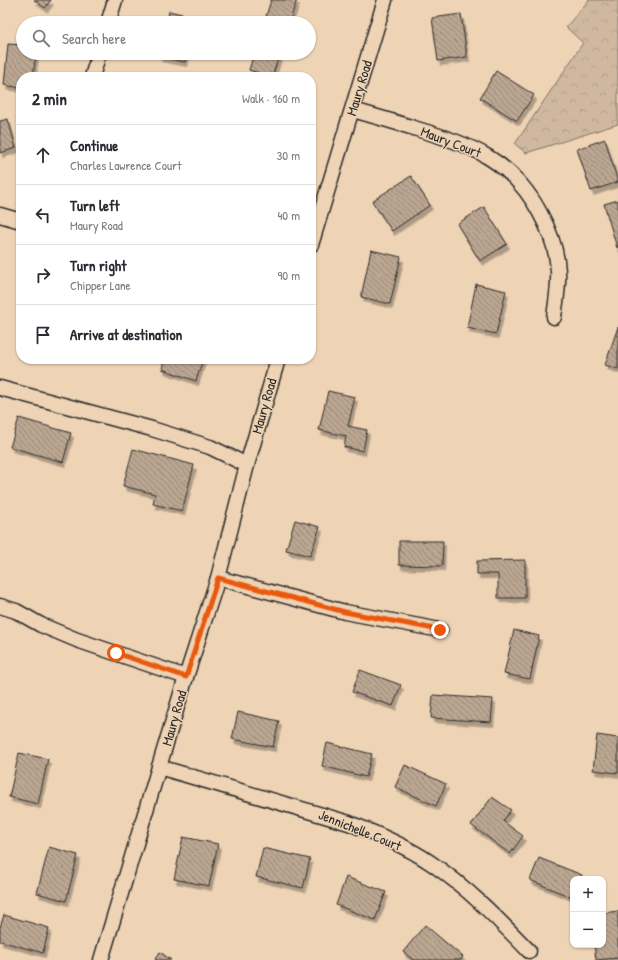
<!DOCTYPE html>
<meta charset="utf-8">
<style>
:root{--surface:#fff;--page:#f7f7f7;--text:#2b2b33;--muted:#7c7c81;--line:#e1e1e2}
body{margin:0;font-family:"Patrick Hand",sans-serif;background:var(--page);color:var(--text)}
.controls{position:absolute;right:12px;bottom:12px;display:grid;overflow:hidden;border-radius:8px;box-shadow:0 1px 3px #0004}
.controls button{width:36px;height:36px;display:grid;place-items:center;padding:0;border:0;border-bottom:1px solid var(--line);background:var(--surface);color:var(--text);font:20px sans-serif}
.stop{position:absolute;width:12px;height:12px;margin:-9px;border:3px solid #ea580c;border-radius:50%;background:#fff}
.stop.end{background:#ea580c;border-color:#fff;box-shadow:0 1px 4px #0008}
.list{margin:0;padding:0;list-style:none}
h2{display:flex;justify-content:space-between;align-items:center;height:52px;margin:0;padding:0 16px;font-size:17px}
h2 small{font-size:13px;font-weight:400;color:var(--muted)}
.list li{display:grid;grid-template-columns:26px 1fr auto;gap:12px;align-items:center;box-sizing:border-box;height:60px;padding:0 16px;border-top:1px solid var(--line)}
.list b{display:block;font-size:15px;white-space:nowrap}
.list p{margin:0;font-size:13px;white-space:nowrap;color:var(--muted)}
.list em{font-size:13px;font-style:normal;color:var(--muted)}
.icon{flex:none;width:22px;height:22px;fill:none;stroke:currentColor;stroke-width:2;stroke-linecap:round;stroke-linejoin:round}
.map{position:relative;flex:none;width:618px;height:960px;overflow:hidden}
.search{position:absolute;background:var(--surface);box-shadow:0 1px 3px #0004;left:16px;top:16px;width:300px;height:44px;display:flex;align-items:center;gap:10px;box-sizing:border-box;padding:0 14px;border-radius:22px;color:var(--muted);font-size:15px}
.panel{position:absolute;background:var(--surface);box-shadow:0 1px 3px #0004;left:16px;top:72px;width:300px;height:292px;border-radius:16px}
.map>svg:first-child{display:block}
</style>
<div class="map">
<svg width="618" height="960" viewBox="0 0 618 960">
<defs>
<pattern id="forest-crowns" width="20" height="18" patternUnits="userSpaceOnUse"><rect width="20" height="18" fill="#cfb89f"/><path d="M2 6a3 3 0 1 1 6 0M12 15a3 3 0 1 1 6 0" fill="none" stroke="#b29e89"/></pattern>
<pattern id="building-back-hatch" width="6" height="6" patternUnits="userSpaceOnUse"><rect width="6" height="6" fill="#bba691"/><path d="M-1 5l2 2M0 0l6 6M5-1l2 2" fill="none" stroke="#988777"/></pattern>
<filter id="shadow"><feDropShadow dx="2.5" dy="4.5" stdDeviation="0" flood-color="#0004"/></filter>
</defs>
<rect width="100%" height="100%" fill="#eed3b5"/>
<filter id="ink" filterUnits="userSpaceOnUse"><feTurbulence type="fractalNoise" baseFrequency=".025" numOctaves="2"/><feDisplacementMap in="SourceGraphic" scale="8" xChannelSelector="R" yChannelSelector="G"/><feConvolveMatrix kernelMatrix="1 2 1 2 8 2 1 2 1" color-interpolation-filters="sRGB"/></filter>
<g filter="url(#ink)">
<path fill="url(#forest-crowns)" stroke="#7d7265" d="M589,0H618V124L526,153L515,144L583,43L566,27Z"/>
<g fill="url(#building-back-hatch)" stroke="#2b2b2b" filter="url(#shadow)">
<path d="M34,0H51L45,8Z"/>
<path d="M271,0H297L289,23H264Z"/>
<path d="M169,11L195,17L194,23H167Z"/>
<path d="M461,14L467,57L438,61L432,18Z"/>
<path d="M8,44L23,45V53H36L33,77H21V88L4,85Z"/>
<path d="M160,53H187L185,62L159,57Z"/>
<path d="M254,53H280L272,77L249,70Z"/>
<path d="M496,71L534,95L517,121L480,98Z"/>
<path d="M8,119L16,148L0,153V121Z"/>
<path d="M605,139L618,182L591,191L577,149Z"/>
<path d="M411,176L430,205L392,231L372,201Z"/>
<path d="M618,200V247L617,248L604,204Z"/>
<path d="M484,207L507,244L480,261L457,224Z"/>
<path d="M371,250L401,257L390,304L361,297Z"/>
<path d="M476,284L506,291L496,334L467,328Z"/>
<path d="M618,327V369L605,365Z"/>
<path d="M160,359H203L196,381L162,369L164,360Z"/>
<path d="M328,391L355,397L348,426L367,430L363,451L344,447L346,436L319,430Z"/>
<path d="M19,418L71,433L63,462L10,447Z"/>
<path d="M133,449L194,465L182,511L153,504L155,494L123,486Z"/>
<path d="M295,520L320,527L310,556L286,550Z"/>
<path d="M399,541H443L442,566L399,565Z"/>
<path d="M525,560V598H498V574H477V561Z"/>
<path d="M514,630L539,636L530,679L504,674Z"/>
<path d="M360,670L401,685L393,706L352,692Z"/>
<path d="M433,695L493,699L491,722L431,718Z"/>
<path d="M238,712L279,721L273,747L232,739Z"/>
<path d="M597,735L618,738V773L593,770Z"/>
<path d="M327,743L372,754L366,777L322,766Z"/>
<path d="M19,753L48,759L38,804L9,797Z"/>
<path d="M405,765L446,784L436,806L395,787Z"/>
<path d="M492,797L511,810L503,821L523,836L510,854L471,825Z"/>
<path d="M183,837L218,844L209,886L174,879Z"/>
<path d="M49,847L78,855L66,901L37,893Z"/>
<path d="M263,848L310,859L303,888L256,877Z"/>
<path d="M539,858L582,875L580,879H573V898L530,880Z"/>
<path d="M346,877L386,892L375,920L336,905Z"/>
<path d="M618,911V958L596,960L594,945H603V913Z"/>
<path d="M4,915L49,928L43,953L0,941V927Z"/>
<path d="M425,925L463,957L461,960H413L403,952Z"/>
<path d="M160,952L171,960H155Z"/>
</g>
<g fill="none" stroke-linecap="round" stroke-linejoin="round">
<g stroke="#2b2b2b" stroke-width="17">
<g id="minor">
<path d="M108,23L115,0"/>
<path d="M92,77L99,53"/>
<path d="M353,110C374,116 395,122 417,129C471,145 512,160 540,213C550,231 557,251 558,271C559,286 556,302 554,317"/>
<path d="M0,215L21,221"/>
<path d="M311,245L385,0"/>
<path d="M0,388L152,429L210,447L247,465"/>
<path d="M218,578L345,612L440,630"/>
<path d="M0,606L16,611L41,625L77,640L186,677"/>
<path d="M159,767L349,823C378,834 406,846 431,863C468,888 498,919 529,951"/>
<path d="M101,960L186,677L218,578L247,465L278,359"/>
</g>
</g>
<use href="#minor" stroke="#eed3b5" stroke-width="14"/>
</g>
</g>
<g fill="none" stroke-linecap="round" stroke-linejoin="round" filter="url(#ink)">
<path stroke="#ea580c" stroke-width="5" d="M116,653L186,677L218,578L345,612L440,630"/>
</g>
<g text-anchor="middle" stroke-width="3" stroke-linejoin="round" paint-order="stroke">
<g font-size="14" fill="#2b2b2b" stroke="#eed3b5">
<text transform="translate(359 88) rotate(-73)" y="5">Maury Road</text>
<text transform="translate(451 142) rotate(21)" y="5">Maury Court</text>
<text transform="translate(264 406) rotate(-74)" y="5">Maury Road</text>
<text transform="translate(174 718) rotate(-74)" y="5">Maury Road</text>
<text transform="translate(360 830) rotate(22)" y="5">Jennichelle Court</text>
</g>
</g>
</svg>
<div class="controls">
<button>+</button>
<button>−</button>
</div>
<div class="stop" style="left:116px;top:653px"></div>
<div class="stop end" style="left:440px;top:630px"></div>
<div class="search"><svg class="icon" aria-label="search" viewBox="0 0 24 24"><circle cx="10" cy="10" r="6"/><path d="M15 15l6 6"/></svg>Search here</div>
<section class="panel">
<h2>2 min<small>Walk · 160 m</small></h2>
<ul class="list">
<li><svg class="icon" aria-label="ahead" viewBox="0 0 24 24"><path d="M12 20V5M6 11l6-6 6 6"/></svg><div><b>Continue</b><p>Charles Lawrence Court</p></div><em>30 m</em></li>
<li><svg class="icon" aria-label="left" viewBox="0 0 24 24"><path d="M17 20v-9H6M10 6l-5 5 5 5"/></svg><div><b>Turn left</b><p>Maury Road</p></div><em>40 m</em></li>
<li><svg class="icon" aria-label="right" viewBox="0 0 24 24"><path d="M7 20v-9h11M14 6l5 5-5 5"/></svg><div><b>Turn right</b><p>Chipper Lane</p></div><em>90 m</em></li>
<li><svg class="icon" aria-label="arrive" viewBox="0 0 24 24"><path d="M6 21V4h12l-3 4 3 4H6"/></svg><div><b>Arrive at destination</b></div></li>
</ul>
</section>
</div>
